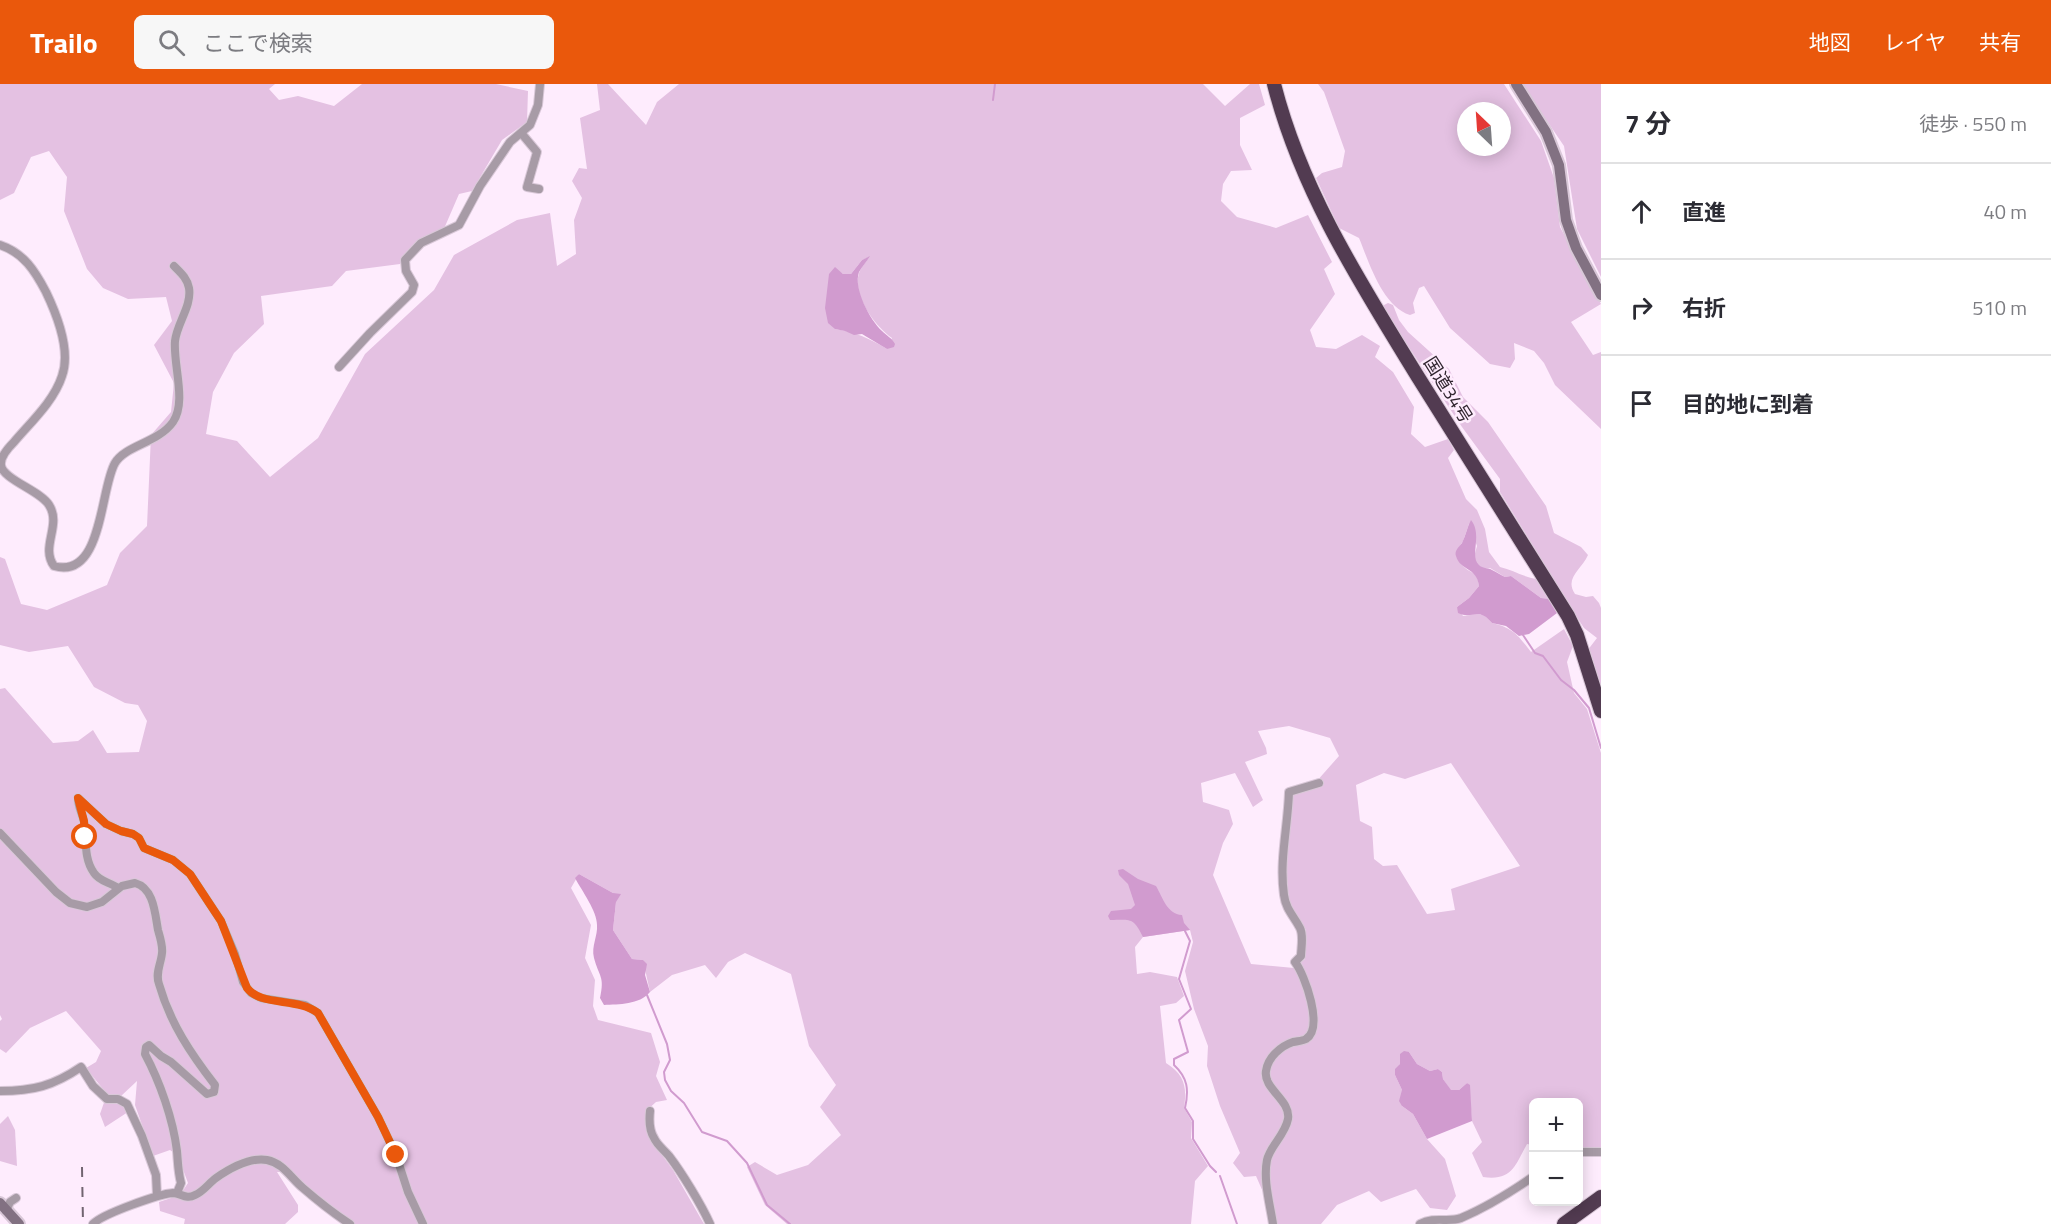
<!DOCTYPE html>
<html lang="ja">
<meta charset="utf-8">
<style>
:root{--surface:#fff;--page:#f7f7f7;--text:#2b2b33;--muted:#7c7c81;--line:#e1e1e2;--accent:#ea580c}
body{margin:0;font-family:"Titillium Web","Noto Sans JP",sans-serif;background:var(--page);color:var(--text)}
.controls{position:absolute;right:18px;bottom:18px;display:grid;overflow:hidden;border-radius:9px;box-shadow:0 3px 15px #0003}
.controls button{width:54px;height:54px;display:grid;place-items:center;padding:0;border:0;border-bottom:2px solid var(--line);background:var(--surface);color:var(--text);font:30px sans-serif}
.compass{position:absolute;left:1457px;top:18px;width:54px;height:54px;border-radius:50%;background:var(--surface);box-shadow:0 3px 15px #0003;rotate:335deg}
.stop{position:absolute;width:18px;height:18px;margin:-14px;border:4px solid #ea580c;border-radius:50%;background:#fff}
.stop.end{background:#ea580c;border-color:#fff;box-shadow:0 2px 6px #0008}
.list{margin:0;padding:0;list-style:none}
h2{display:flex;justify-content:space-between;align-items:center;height:78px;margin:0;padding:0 24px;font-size:26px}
h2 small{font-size:20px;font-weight:400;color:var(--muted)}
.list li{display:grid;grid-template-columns:39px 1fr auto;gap:18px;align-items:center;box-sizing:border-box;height:96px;padding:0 24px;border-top:2px solid var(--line)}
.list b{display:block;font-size:22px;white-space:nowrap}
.list em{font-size:20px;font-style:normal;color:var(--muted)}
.icon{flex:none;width:33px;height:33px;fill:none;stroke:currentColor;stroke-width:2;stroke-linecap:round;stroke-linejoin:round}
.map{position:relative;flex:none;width:1601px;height:1140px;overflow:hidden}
header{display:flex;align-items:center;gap:36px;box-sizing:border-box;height:84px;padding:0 30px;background:var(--accent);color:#fff}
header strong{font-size:28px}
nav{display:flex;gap:33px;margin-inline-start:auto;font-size:21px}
.search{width:420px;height:54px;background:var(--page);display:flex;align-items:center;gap:15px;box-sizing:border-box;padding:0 21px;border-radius:9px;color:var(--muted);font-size:22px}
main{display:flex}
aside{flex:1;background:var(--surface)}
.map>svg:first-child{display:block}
</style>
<header>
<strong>Trailo</strong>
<div class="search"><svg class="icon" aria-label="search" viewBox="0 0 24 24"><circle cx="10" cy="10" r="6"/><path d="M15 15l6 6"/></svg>ここで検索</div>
<nav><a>地図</a><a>レイヤ</a><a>共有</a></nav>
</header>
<main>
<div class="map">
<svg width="1601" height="1140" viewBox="0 0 1601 1140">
<rect width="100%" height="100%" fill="#feecfd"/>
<g fill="#e4c1e2" fill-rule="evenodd">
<path d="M0,0H275L269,5L279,16L298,12L334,22L362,0H496L528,7L527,38L502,56L472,107L459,110L443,147L415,159L400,180L346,187L332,202L261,212L264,240L234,269L213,308L206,350L237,357L270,393L318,354L365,270L434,206L454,171L517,136L550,129L557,182L576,170L574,136L582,114L572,97L579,84L587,85L580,34L600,26L597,0H608L646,41L657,18L679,0H1203L1225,22L1250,0H1259L1265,21L1240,34V61L1252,86L1231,87L1223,100L1221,117L1237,133L1276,144L1308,131L1332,178L1324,185L1335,210L1310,246L1316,263L1336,265L1362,251L1380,262L1375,273L1393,288L1414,323L1411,350L1425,363L1448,355L1454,366L1448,374L1466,415L1477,426L1485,445L1489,468L1500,483C1513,486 1523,493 1537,495L1551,515L1541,514L1511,492L1505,493L1490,484H1482L1476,479L1474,473L1477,462L1469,440L1463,457L1456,468C1458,472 1460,479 1463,482C1472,491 1478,487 1479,502L1469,514L1457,523L1463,532C1478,530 1482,527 1492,539C1513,544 1518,551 1531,568L1564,545L1573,562L1567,578L1574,609L1587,625L1601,669V1063L1579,1064L1578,1018H1534L1533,1061L1527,1060C1515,1082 1512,1097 1483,1093L1472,1069L1482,1058L1472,1037L1469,1001L1467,999L1459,1006L1451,1007L1443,995L1442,988L1438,985L1430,987L1417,980L1409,968L1400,980L1395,991L1402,1006V1022L1413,1030L1427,1055L1445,1075L1456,1112L1447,1126L1430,1124L1416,1105L1381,1118L1369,1107L1337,1121L1321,1140H1277L1256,1092L1244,1093L1233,1079L1240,1069L1220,1022L1207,982L1208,962L1194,925L1185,887L1193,858L1190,846L1143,853L1135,863L1137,890L1150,888L1177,893L1184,912L1176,919L1160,922L1166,979C1185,991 1187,1003 1184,1024L1192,1038L1191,1054L1208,1082L1195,1097L1191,1140H787L765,1121L747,1083L755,1078L777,1091L808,1081L841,1051L820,1023L836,1001L809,962L791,890L745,869L728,878L716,894L705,881L672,891L650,908L643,876L632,875L613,846L616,818L613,809L579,790L571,804L591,841L585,874L595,896L593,922L598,936L651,949L660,978L656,992L667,1016L656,1018L645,1028L649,1053L673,1086L704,1140H354L342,1134L315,1111L281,1088H277L298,1121V1128L285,1140H184L185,1135L160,1127L159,1118L180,1111L188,1099L178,1072L170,1066L153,1072L135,1021L137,997L120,1013L128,1028L105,1043L100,1030L107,1010L86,984L96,978L101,967L66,927L30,944L6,969L0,965V937L2,935L0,931V605L5,604L53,659L78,657L93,646L107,669L139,668L147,637L138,621L125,619L94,603L68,562L29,568L0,561V473L5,475L21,520L47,526L107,501L120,469L147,442L151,351L171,328L174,299L154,261L172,237L166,213L128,215L103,204L87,185L64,127L67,93L49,67L31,73L14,109L0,116ZM869,173C866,178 861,184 859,189C852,212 875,242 892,254L887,265C869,254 855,248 835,245L834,184L843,190H851L862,176ZM1289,642L1330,654L1339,672L1316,698L1293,704L1285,773L1289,821L1306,846L1305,875L1294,884L1251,880L1213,791L1223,759L1233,740L1229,726L1203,718L1201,699L1235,689L1253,723L1263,716L1245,678L1267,670L1266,664L1258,647ZM1451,679L1520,782L1451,805L1455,826L1427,830L1397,781L1383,782L1374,775L1372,743L1360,737L1356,701L1384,689L1405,695Z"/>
<path d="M1318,0H1504L1541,57L1554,94L1560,143L1601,220L1571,238L1593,271L1601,268V345L1555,301L1544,279L1534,267L1514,259L1515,275L1510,284L1490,280L1450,244L1424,202L1419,204L1413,219L1415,229L1410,231C1382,222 1369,178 1359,154L1339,144L1316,94L1322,89L1342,83L1345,67L1324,8ZM1466,27H1502V63H1466Z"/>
<path d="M1522,0H1601V193L1577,145L1564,62Z"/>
<path d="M1388,219L1393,221L1399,236L1408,248L1449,285L1463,313L1488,338L1546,422L1554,449L1581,463L1588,471C1582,485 1564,494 1575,510L1586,513L1593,512L1599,519L1601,524V607L1587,567L1597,554L1584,544L1578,535L1500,408V395L1462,343L1384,226V221Z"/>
<path d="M8,1032L15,1046L17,1082L0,1077V1040Z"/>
</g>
<g fill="#d19bcf">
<path d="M870,172C867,177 862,183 859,188C853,204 870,236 882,247C887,252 892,254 895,260L894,263L887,265L862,250L854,251L845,247L835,245L828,239L825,224L829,190L835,183L843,190H851L862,176Z"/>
<path d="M1471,436C1483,451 1469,472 1479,481C1483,485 1487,483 1492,486C1497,488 1500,491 1505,493L1511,492L1541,514L1551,515L1557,529L1529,550L1519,552L1506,542L1492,539C1478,522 1473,536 1458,529L1457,523L1469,514L1479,502C1477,483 1460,487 1456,472C1454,467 1459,463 1462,459C1466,451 1467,443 1471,436Z"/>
<path d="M1123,785L1138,795L1156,802C1163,814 1167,830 1182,831L1184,839L1190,846L1143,853C1133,833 1131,836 1110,836L1108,832L1111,827L1131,825L1135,821L1128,800L1119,791L1118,786Z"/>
<path d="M579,790L613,809L621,810L616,818L613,846L632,875L643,876L647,880L645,891L650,908C639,921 619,920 604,921L600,914C605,892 599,893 594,874C591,862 598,852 597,841C597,827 582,807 575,794Z"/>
<path d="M1404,967L1409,968L1417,980L1430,987L1438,985L1442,988L1443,995L1451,1006H1459L1467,999L1470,1001L1472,1037L1427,1055L1413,1030L1402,1022L1399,1017L1402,1006L1395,991V985L1400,980V970Z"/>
</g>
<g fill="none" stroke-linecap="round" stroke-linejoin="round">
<g stroke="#d19bcf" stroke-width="2">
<path d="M993,16L995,0"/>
<path d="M1523,551L1535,569L1543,572L1561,596L1574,606L1589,624L1601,664"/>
<path d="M1185,847L1190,857L1179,895L1191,925L1179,936L1188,968L1174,975V981C1188,994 1189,1006 1185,1024L1193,1037V1055L1210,1082L1216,1088"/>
<path d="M647,911L667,960L670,976L664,988L665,996L671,1007L684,1019L702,1048L727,1057L747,1079L767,1121L790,1140"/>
<path d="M1220,1092L1237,1140"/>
</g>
<g stroke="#d9c8d8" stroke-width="10">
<g id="street">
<path d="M522,50L537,68L527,103L539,105"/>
<path d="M0,161C24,169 35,187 46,208C57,231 71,267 62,292C54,317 31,338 14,358C9,363 0,373 1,381C2,395 41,407 49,421C62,441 40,463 54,482C103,496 100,404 115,379C126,361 158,359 173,338C187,318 173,281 175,257C177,239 192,222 189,204C187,194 181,189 174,182"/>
<path d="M339,283L370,249L412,208L414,201L406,187L405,176L421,159L459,141L480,102L510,58L530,41L538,21L540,0"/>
<path d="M0,749L56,808L70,819L87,823L102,818L122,802L135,799C154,804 155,830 158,846C160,853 163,862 162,869C161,880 155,889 159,900C170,939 191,970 215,1001L214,1008L207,1010L171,978L161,972L149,961L146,963L145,970C160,998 173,1035 177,1067C178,1078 178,1088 181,1099L177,1109"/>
<path d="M118,804C110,798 100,798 94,789C83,774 87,754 84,738C82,729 78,723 78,714L106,740L121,747L133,750L139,754L144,764L173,776L190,790L221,837L235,870L243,898L251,909L261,914L305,921L318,929L378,1033L396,1071L408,1108L423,1140"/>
<path d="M0,1007C33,1007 53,1002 81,983L93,1002L107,1015H118L127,1020L142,1052L156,1091L157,1111"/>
<path d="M650,1027C649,1036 649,1046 654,1054C657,1061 664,1066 669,1072C682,1089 701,1120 710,1140"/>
<path d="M1578,1068H1601"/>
<path d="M6,1127L10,1118L16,1114"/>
<path d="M93,1140C102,1130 159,1110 173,1109C181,1109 186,1116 195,1111C203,1108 209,1099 216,1094C229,1085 250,1073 267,1076C283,1079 291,1094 303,1104C318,1117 333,1129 350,1140"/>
<path d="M1273,1140C1270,1120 1263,1096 1267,1076C1270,1062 1285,1051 1288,1035C1291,1016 1263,1005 1266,987C1268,973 1281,962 1293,958C1297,957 1303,957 1306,955C1324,944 1305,891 1295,878L1301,872C1301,864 1304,852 1300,844C1294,832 1286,826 1284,811C1279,776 1288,743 1289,708L1319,699"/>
<path d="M1420,1140C1435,1132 1448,1139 1461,1134C1487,1123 1511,1108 1534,1092"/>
</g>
</g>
<g stroke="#d9c8d8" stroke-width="14">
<g id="secondary">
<path d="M1516,0L1546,48L1559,81L1566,136L1576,164L1601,211"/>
<path d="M0,1119L19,1140"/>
</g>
</g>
<g stroke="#d9c8d8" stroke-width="16">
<g id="highway">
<path d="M1274,0C1301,107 1361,200 1418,293C1468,373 1518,452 1568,532L1577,551L1601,627"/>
<path d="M1564,1140L1601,1113"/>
</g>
</g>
<use href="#street" stroke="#a79ba6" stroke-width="8"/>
<use href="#secondary" stroke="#827182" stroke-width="10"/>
<use href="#highway" stroke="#523b51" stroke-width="14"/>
<path stroke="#716470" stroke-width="2" stroke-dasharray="10 10" stroke-linecap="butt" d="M82,1083L83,1140"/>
</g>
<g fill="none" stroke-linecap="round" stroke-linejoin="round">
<path stroke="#ea580c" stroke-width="8" d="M85,753L84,737L78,714L106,740L121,747L133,750L139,754L144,764L173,776L190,790L221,837L247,904C262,923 297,913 318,929L378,1033L396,1071"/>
</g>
<g text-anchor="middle" stroke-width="5" stroke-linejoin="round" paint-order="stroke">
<g font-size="18" fill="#30252f" stroke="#feecfd">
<text transform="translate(1448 306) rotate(58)" y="6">国道34号</text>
</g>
</g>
</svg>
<div class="controls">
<button>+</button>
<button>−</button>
</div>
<svg class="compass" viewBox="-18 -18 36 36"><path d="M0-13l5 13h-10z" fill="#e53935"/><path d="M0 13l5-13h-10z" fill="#7c7c81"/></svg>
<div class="stop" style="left:85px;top:753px"></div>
<div class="stop end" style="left:396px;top:1071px"></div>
</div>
<aside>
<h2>7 分<small>徒歩 · 550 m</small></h2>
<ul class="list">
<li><svg class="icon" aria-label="ahead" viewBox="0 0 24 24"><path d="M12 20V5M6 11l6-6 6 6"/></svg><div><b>直進</b></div><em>40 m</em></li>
<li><svg class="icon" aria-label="right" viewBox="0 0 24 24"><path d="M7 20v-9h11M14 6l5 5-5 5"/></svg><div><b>右折</b></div><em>510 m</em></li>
<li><svg class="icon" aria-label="arrive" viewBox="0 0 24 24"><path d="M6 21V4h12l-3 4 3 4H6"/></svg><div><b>目的地に到着</b></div></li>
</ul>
</aside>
</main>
